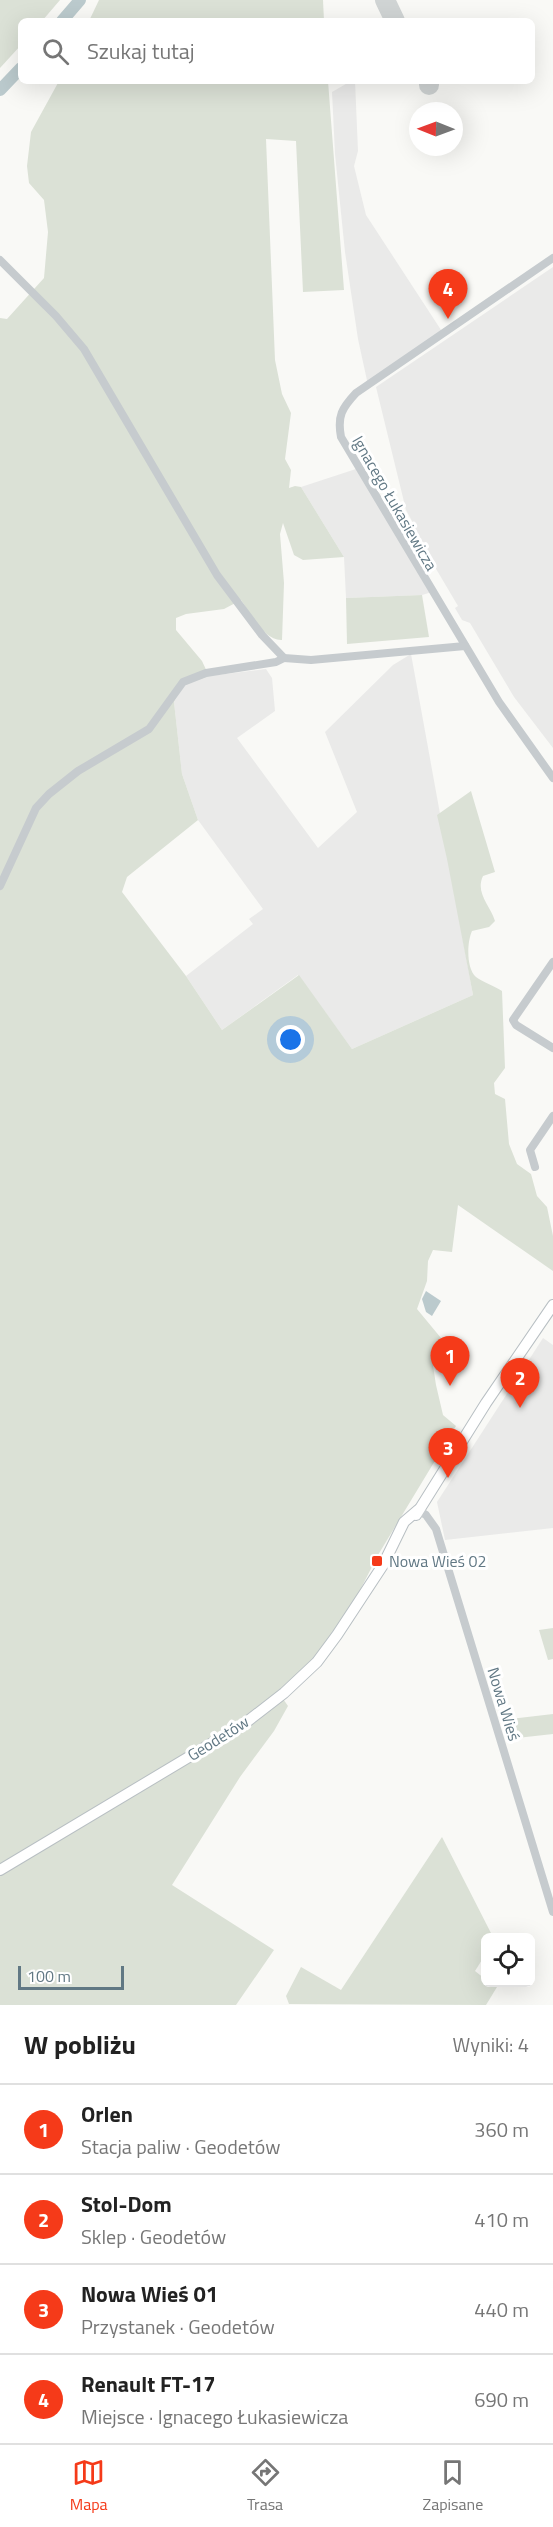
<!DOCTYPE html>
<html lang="pl">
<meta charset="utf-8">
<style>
:root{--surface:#fff;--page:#f2f2f2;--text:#222;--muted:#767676;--line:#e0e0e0;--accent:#f53a19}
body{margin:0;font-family:"Titillium Web",sans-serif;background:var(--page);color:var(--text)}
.controls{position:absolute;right:18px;bottom:18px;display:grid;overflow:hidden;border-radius:9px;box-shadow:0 6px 24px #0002}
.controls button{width:54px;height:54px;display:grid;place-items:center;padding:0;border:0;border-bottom:2px solid var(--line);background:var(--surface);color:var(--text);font:30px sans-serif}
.compass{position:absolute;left:409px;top:102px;width:54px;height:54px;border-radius:50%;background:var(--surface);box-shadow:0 6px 24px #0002;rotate:271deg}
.scale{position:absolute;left:18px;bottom:15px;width:106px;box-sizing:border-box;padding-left:6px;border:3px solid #617884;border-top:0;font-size:16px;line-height:21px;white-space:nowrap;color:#617884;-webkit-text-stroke:4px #fff;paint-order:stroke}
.you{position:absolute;left:291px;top:1040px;width:21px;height:21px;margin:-15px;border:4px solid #fff;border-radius:50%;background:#1a73e8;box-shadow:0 0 0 9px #1a73e833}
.badge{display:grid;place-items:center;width:39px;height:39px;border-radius:50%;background:var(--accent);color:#fff;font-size:20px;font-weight:700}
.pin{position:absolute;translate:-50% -50px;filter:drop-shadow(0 2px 3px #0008)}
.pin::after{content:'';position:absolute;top:32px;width:21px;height:18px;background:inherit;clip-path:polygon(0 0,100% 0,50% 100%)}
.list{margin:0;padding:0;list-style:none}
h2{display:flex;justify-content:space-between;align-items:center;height:78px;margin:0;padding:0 24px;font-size:26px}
h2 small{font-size:20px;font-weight:400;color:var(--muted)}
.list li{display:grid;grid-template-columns:39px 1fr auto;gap:18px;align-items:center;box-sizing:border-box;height:90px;padding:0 24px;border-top:2px solid var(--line)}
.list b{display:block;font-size:22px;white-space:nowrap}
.list p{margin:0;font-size:20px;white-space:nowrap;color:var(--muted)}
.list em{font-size:20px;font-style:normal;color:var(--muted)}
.icon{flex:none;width:33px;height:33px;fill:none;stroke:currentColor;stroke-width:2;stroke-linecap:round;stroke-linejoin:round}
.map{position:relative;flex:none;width:553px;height:2005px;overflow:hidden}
.search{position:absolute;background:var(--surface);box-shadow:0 6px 24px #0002;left:18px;right:18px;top:18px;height:66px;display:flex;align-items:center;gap:15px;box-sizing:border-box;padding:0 21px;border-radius:9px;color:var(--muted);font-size:22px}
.sheet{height:438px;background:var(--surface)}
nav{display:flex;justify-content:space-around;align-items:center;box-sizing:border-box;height:84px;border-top:2px solid var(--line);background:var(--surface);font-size:16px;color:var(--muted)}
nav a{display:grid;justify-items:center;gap:3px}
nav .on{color:var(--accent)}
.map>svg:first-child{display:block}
</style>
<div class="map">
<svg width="553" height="2005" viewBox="0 0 553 2005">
<rect width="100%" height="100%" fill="#f9f9f6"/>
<g fill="#eaeae9">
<path d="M351,81H355L358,151L354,166L366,215L443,333L368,385L358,339L345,252L335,154L332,92Z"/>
<path d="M553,267V748L514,697L470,623L462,620L455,608L458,606L416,535L412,521L406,510L376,387Z"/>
<path d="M359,468L432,592L422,595L346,598L344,557L301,487Z"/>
<path d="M411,654L473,995L352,1049L298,975L222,1030L186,976L253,924L249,919L263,909L198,820L182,774L174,702L182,686L209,676L266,669L272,678L275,711L237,738L318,848L357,812L325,732L393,665Z"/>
<path d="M543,1338L553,1345V1528L445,1540L437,1502Z"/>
</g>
<g fill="#dbe1d6">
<path d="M0,0H60L42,21H21V45L0,68Z"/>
<path d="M99,0H323L324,21H89Z"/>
<path d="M59,81H328L344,290L303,292L296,141L266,139L275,360L282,394L291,413L285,459L291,470L289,488L295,486L301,487L344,557L303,560L294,555L283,523L280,534L284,583L282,640C264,641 250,613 241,600L224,609L186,614L176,618V630L202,661L209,676L182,686L174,702L182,774L198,820L127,877L122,892L186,976L222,1030L299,975L352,1049L473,995L447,859L437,815L471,791L495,872L483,876C475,893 490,905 495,921L489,927L472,931C467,942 466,968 476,977C482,982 495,986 502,991L505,1068L494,1083L495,1094L505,1099L509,1144L517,1164L531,1174L537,1196L547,1207L553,1236V1271L458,1205L452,1252L433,1250L428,1261L427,1281L417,1309L441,1338L432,1359L436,1385L443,1415L456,1426L378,1555L337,1635L281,1696L288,1706L274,1731L240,1777L172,1885L274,1950L236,2005H0V318L7,319L44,278L48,232L44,200L29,183L27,166L31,132Z"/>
<path d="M422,595L429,637L347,644L346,598Z"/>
<path d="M553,1628V1659L548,1660L539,1630Z"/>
<path d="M553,1714V1734L507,1739L501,1720Z"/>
<path d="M442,1837L493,1937L486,1938L485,1955L475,1971L485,1979L486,1982L491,1983L497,1987L486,2005L289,2004L286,1996L301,1967L341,1990Z"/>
</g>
<path fill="#bbcacd" d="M426,1291L441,1301L432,1316L426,1312L422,1299Z"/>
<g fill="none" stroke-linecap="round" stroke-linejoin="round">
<g stroke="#bbcacd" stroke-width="12">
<path d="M62,21L80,0"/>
<path d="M0,90L21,68"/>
</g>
<g stroke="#d0d4d4" stroke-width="20">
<path d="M385,0L395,21"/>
<path d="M429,81V85"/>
</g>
<g stroke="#b8bfc3" stroke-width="12">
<g id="secondary">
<path d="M416,1515L486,1403L553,1305"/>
<path d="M0,1870L244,1724L284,1693L317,1662L337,1635L383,1565L404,1522L418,1510"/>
</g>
</g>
<g stroke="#c6cbce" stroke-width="8">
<path d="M553,258L356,393C342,408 337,416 341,437L499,702L553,778"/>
<path d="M0,260L56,316L84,349L217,575L262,635L284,658L311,660L465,646"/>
<path d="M0,886L36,808L49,794L78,771L149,729L183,682L206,673L276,662L284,658"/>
<path d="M553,962L513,1020L516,1025L553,1048"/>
<path d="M535,1167L530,1150L553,1116"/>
<path d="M418,1510L426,1515L436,1529L553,1912"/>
</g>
<use href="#secondary" stroke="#fff" stroke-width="10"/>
</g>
<rect fill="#f53a19" stroke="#fff" stroke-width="2" x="371" y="1555" width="12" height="12" rx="3"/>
<g text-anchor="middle" stroke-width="6" stroke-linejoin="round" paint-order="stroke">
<g font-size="16" fill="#617884" stroke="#fff">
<text transform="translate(395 503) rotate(60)" y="6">Ignacego Łukasiewicza</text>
<text transform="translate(504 1704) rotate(73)" y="6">Nowa Wieś</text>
<text transform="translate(218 1738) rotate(-32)" y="6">Geodetów</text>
</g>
<g font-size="16" fill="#617884" stroke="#fff" text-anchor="start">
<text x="389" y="1567">Nowa Wieś 02</text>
</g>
</g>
</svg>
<div class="controls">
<button><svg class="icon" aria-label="locate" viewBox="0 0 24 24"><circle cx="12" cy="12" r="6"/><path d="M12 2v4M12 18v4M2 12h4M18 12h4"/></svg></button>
</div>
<svg class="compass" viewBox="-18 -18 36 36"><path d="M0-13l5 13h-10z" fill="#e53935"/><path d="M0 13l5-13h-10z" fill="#767676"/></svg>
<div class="scale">100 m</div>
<div class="you"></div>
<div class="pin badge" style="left:450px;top:1386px">1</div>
<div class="pin badge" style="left:520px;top:1408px">2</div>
<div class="pin badge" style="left:448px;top:1478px">3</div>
<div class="pin badge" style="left:448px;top:319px">4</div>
<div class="search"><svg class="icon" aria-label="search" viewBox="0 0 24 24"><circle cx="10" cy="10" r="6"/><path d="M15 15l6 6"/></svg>Szukaj tutaj</div>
</div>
<section class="sheet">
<h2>W pobliżu<small>Wyniki: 4</small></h2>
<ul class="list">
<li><span class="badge">1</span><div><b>Orlen</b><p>Stacja paliw · Geodetów</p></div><em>360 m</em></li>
<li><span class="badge">2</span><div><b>Stol-Dom</b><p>Sklep · Geodetów</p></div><em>410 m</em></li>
<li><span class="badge">3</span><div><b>Nowa Wieś 01</b><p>Przystanek · Geodetów</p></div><em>440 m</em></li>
<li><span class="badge">4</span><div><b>Renault FT-17</b><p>Miejsce · Ignacego Łukasiewicza</p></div><em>690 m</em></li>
</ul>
</section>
<nav>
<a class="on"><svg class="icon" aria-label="map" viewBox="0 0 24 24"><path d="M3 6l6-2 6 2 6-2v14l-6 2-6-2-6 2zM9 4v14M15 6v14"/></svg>Mapa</a>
<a><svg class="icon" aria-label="directions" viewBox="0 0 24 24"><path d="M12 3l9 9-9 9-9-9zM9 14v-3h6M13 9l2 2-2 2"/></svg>Trasa</a>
<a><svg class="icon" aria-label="saved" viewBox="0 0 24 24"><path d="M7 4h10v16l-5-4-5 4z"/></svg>Zapisane</a>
</nav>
